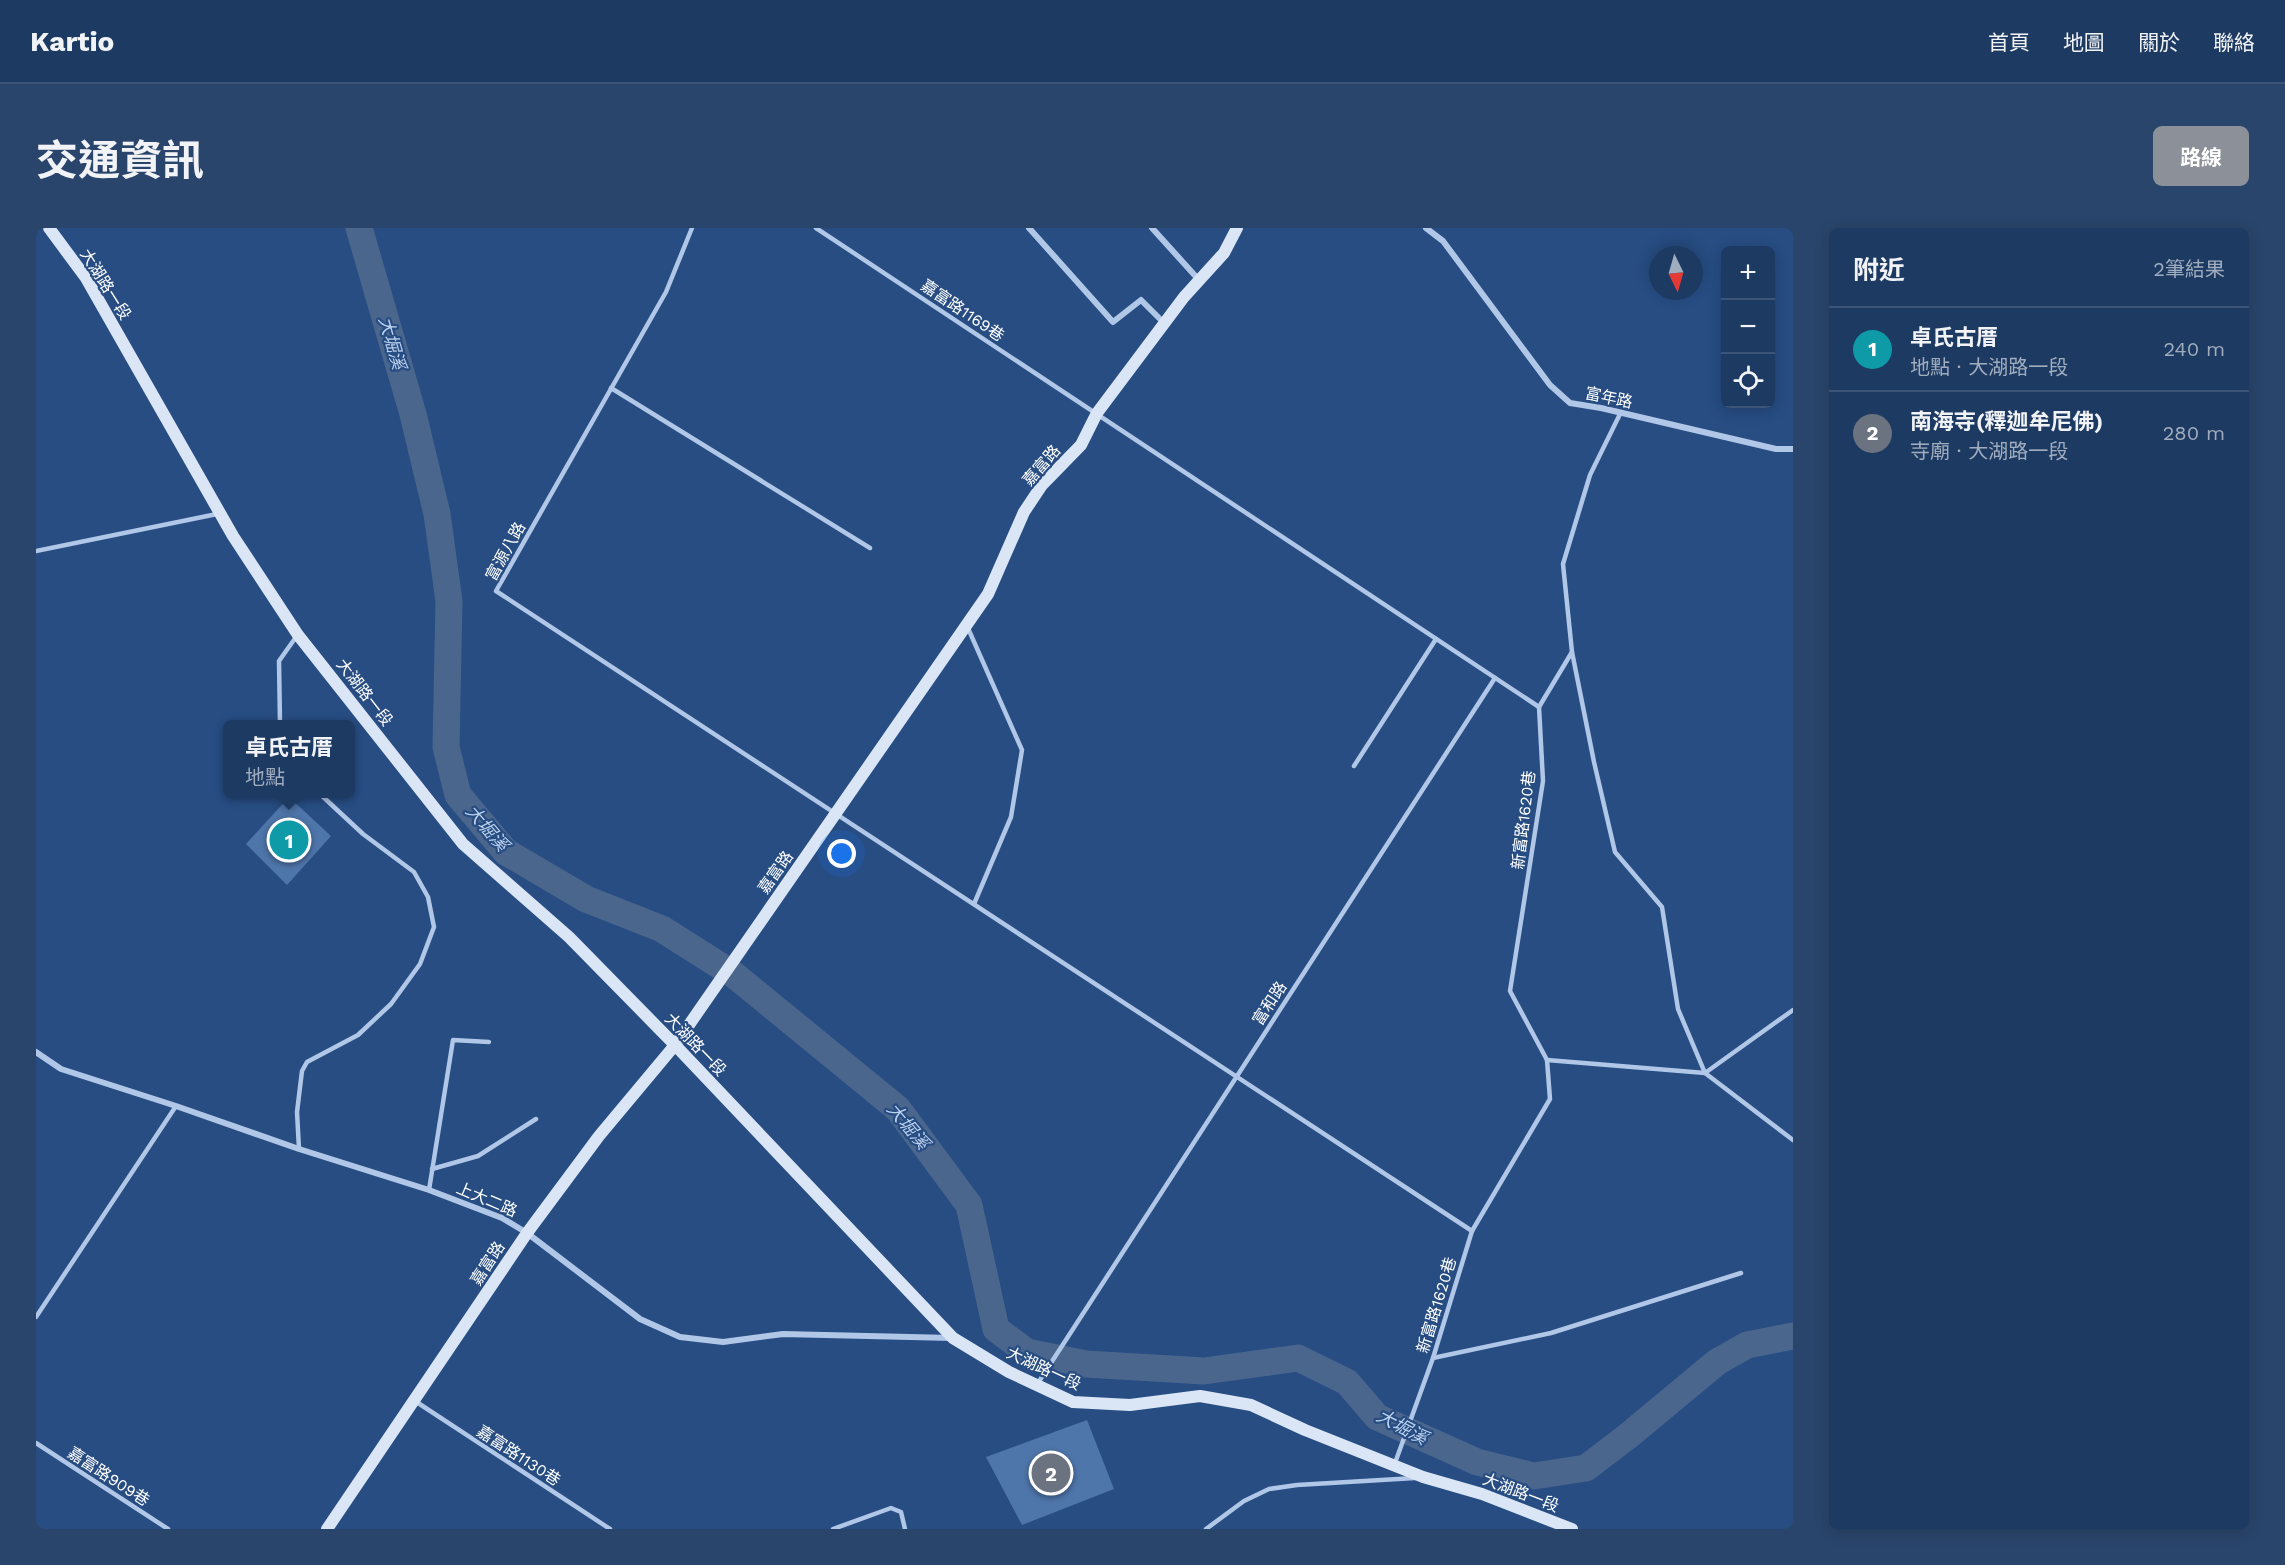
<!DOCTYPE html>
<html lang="zh-TW">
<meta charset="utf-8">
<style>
:root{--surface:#1d3a62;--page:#2a456b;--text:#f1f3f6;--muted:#a0adbe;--line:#3b5477;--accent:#8c9099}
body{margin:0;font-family:"Work Sans","Noto Sans TC",sans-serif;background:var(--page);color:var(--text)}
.controls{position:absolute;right:18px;top:18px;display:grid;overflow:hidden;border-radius:9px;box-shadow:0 3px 15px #0003}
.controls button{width:54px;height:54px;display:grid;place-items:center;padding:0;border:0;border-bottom:2px solid var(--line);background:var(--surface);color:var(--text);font:30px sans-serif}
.compass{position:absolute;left:1613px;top:18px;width:54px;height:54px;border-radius:50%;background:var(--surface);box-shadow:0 3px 15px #0003;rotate:175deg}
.you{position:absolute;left:806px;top:626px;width:21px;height:21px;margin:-15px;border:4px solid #fff;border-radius:50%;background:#1a73e8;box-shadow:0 0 0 9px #1a73e833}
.badge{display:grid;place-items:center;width:39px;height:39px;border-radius:50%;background:var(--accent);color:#fff;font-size:20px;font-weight:700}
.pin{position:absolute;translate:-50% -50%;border:3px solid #fff;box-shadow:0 2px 6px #0006}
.popup{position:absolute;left:187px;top:492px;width:132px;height:78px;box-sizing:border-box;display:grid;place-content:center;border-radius:9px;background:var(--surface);filter:drop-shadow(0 2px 4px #0005);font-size:20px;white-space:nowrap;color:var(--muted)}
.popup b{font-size:22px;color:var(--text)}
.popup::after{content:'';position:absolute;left:50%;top:100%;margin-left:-12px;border:12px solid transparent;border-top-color:var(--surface)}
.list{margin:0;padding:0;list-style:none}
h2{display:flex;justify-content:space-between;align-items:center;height:78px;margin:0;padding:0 24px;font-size:26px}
h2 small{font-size:20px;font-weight:400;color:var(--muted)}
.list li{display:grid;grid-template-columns:39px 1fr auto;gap:18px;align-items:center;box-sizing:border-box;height:84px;padding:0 24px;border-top:2px solid var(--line)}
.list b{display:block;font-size:22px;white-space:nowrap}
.list p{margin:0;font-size:20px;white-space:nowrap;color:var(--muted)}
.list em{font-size:20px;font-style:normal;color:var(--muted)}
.icon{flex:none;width:33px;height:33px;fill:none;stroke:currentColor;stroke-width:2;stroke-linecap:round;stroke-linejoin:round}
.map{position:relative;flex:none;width:1757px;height:1301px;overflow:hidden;border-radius:9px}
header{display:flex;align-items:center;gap:36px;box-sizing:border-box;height:84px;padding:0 30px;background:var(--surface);border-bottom:2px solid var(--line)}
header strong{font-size:28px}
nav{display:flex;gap:33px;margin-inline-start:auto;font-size:21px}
.intro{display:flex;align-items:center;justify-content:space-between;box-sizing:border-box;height:144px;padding:0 36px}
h1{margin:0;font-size:42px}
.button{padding:15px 27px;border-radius:9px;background:var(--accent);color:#fff;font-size:21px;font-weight:700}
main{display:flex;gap:36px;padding:0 36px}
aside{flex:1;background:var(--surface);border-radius:9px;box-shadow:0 3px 15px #0003}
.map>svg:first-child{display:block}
</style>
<header>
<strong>Kartio</strong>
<nav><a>首頁</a><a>地圖</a><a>關於</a><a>聯絡</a></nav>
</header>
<div class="intro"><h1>交通資訊</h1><a class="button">路線</a></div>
<main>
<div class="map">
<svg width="1757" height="1301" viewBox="0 0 1757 1301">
<rect width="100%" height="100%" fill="#274d83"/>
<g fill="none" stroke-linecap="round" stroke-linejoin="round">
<path stroke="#4b668d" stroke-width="27" d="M323,0L377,186L401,286L413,373L410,519L422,567L470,624L550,671L626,701L697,746L862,881L933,977L960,1101L991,1124L1050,1136L1168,1143L1262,1130L1311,1154L1341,1189L1441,1234L1498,1248L1550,1240L1592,1208L1681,1134L1711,1117L1757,1108"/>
</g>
<g fill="#4f76ab">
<path d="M253,569L295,608L251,657L210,616Z"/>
<path d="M1051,1192L1078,1261L986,1297L950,1229Z"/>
</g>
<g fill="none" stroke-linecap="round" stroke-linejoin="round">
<g stroke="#b0c7e7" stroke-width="4.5">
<path d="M656,0L630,64L460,363L1436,1003"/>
<path d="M780,0L1503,479"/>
<path d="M575,160L834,320"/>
<path d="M0,323L181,286"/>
<path d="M931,398L986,522L975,589L938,676"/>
<path d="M1536,424L1558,534L1579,624L1626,679L1642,781L1669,845L1757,912"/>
<path d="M244,496L243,433L260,409"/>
<path d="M1318,538L1400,411"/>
<path d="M1511,832L1669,845L1757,782"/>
<path d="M263,921L261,884L266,843L271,834L322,807L355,776L384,736L398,699L392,669L378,644L327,606L284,566"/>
<path d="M396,941L442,928L500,891"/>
<path d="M393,962L417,812L453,814"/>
<path d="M0,1089L140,878"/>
<path d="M1397,1130L1515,1105L1705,1045"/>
<path d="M1002,1155L1459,450"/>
<path d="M379,1173L574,1301"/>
<path d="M0,1215L132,1301"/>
<path d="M1359,1235L1397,1130L1436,1003L1514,871L1511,832L1474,763L1507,553L1503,479L1536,424L1527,336L1554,247L1585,184"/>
<path d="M797,1301L855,1280L865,1284L869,1301"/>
<path d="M1170,1301L1208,1273L1233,1261L1261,1257L1379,1250"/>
</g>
<g stroke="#b0c7e7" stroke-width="6">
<path d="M993,0L1077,94L1105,72L1128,95"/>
<path d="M1116,0L1163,52"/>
<path d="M1390,0L1407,13L1514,157L1534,175L1565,180L1740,221H1757"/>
<path d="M0,824L25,841L140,878L263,921L393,962L466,990L491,1005L604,1091L644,1109L687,1114L747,1106L916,1110"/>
</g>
<g stroke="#dae5f6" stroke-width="12">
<path d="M13,0L50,50L197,308L262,407L427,616L533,709L639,817L917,1110L973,1144L1037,1174L1094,1177L1164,1168L1215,1177L1269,1202L1387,1249L1446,1266L1536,1301"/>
<path d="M291,1301L491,1005L563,908L639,817L952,366L988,284L1006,257L1045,217L1061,185L1148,69L1188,25L1201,0"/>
</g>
</g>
<g text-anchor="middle" stroke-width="4.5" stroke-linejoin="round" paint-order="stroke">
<g font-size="16" fill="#fff" stroke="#274d83">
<text transform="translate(70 56) rotate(58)" y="6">大湖路一段</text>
<text transform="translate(927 82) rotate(34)" y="6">嘉富路1169巷</text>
<text transform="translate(1573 169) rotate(12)" y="6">富年路</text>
<text transform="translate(1005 237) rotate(-49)" y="6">嘉富路</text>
<text transform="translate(469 323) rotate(-61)" y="6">富源八路</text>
<text transform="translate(329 464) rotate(52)" y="6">大湖路一段</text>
<text transform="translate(1487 592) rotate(-83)" y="6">新富路1620巷</text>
<text transform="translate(739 644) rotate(-55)" y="6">嘉富路</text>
<text transform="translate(1233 775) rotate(-57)" y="6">富和路</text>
<text transform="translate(660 816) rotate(46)" y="6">大湖路一段</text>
<text transform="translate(451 971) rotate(23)" y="6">上大二路</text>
<text transform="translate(451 1035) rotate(-57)" y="6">嘉富路</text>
<text transform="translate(1400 1077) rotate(-73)" y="6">新富路1620巷</text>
<text transform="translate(1008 1140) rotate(25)" y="6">大湖路一段</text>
<text transform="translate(483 1227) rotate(33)" y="6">嘉富路1130巷</text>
<text transform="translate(73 1248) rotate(33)" y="6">嘉富路909巷</text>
<text transform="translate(1485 1264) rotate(21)" y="6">大湖路一段</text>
</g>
<g font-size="18" font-style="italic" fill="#bcd1ee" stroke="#274d83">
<text transform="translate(356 115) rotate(74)" y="6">大堀溪</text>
<text transform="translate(451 600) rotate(49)" y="6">大堀溪</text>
<text transform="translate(872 898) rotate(50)" y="6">大堀溪</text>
<text transform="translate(1366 1199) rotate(28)" y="6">大堀溪</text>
</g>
</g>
</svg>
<div class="controls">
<button>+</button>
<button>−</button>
<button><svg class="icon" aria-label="locate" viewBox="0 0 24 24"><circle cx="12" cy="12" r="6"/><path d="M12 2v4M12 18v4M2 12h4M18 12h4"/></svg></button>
</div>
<svg class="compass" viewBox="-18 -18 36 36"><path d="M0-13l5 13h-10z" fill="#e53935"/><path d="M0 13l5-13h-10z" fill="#a0adbe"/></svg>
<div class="you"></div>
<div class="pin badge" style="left:253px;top:612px;background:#0f9aa8">1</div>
<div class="popup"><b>卓氏古厝</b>地點</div>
<div class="pin badge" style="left:1015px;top:1245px;background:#6b7280">2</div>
</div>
<aside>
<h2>附近<small>2筆結果</small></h2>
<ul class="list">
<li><span class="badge" style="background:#0f9aa8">1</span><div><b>卓氏古厝</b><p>地點 · 大湖路一段</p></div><em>240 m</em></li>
<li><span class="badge" style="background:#6b7280">2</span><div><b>南海寺(釋迦牟尼佛)</b><p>寺廟 · 大湖路一段</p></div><em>280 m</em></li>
</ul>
</aside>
</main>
